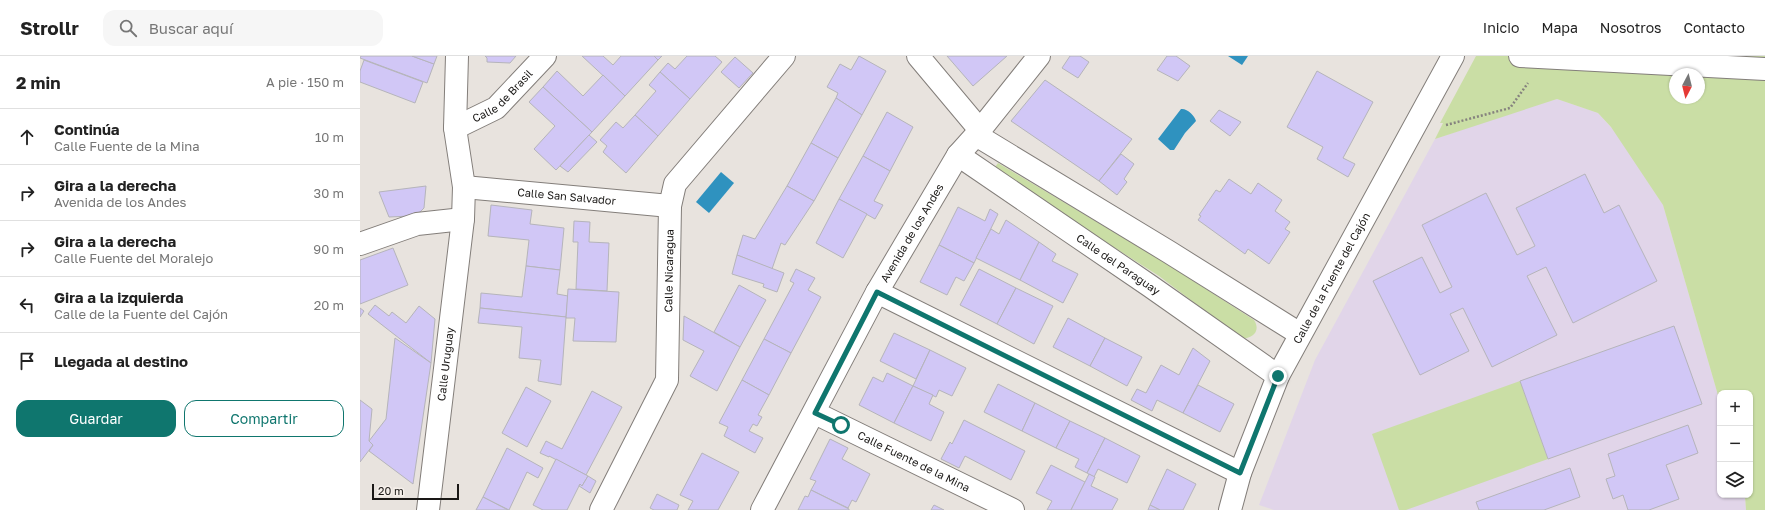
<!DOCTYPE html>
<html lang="es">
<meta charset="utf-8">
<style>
:root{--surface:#fff;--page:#f6f6f6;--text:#222;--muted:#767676;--line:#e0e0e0;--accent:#0f766e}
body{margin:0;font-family:"Golos Text",sans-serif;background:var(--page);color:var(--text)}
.controls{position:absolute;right:12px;bottom:12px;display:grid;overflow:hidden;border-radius:8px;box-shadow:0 1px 3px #0004}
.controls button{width:36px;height:36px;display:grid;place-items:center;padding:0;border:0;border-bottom:1px solid var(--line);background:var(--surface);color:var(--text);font:20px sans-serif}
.compass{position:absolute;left:1309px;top:12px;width:36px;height:36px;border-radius:50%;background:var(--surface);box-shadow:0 1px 3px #0004;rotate:187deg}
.scale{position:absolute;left:12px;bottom:10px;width:87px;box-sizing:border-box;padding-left:4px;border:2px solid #1a1816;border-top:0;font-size:11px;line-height:14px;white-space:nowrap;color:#1a1816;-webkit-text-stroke:3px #f6f0eb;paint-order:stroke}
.stop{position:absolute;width:12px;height:12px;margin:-9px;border:3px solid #0f766e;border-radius:50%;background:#fff}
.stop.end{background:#0f766e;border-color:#fff;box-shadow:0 1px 4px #0008}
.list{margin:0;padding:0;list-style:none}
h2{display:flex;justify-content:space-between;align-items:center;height:52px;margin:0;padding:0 16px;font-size:17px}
h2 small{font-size:13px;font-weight:400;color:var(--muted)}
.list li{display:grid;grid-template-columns:26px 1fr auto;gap:12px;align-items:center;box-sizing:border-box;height:56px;padding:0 16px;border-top:1px solid var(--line)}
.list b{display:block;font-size:15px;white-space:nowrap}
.list p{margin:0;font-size:13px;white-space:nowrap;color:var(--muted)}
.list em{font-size:13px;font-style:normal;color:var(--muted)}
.actions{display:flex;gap:8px;padding:12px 16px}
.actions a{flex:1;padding:9px 0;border:1px solid var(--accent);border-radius:12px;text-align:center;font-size:14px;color:var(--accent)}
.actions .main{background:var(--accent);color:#fff}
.icon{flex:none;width:22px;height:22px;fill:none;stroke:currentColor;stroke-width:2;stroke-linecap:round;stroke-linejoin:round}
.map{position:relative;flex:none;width:1405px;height:454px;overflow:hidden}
header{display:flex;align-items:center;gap:24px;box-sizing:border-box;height:56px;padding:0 20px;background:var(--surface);border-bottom:1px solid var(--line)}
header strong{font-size:19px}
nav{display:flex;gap:22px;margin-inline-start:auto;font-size:14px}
.search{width:280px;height:36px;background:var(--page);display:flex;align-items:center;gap:10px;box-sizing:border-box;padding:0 14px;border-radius:12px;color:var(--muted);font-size:15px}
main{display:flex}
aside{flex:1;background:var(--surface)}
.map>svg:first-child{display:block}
</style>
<header>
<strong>Strollr</strong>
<div class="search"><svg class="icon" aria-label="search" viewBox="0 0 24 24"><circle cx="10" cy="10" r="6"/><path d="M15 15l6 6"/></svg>Buscar aquí</div>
<nav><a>Inicio</a><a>Mapa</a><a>Nosotros</a><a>Contacto</a></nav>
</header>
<main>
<aside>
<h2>2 min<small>A pie · 150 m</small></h2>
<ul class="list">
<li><svg class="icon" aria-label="ahead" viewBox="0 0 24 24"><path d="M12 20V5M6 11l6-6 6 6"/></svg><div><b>Continúa</b><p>Calle Fuente de la Mina</p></div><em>10 m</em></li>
<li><svg class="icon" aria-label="right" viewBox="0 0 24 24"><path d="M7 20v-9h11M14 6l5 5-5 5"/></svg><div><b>Gira a la derecha</b><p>Avenida de los Andes</p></div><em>30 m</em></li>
<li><svg class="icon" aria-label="right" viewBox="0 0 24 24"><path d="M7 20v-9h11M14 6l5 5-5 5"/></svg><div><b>Gira a la derecha</b><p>Calle Fuente del Moralejo</p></div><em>90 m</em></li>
<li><svg class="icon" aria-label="left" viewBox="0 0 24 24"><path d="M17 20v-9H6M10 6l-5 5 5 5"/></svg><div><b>Gira a la izquierda</b><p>Calle de la Fuente del Cajón</p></div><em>20 m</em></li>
<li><svg class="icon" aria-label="arrive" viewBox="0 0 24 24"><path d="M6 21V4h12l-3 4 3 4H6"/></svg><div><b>Llegada al destino</b></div></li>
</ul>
<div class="actions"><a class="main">Guardar</a><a>Compartir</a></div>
</aside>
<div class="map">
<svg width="1405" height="454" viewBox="0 0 1405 454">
<rect width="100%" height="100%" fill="#e8e3de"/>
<path fill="#e1d5e9" d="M1197,43L1238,57L1256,77L1303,149L1360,346V439H1385L1386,454H914L899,449L955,304L1075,83L1153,56Z"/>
<g fill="#cadea5" fill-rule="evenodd">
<path d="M1116,0H1405V454H1386L1385,439H1390V337H1360V346L1303,149L1251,71L1238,57L1197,43L1075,83L1083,67H1080ZM1315,18H1339V42H1315Z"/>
<path d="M638,107L804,206L894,264C901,275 893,282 882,283L799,220L633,114Z"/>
<path d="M1160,325L1188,403L1046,454H1039L1012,378Z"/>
</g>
<g fill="#2f92bf">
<path d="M868,0H888L882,9Z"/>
<path d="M821,53C827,52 835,60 836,65L825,77L814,94H810L798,83Z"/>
<path d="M361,116L374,127L349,157L336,146Z"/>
</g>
<g fill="#d1c7f6" stroke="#b5b4ba">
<path d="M1,0H52L74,8L67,27L0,2Z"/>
<path d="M52,0H77L74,8Z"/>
<path d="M125,0H156L150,7L127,6V2Z"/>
<path d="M222,0H243L253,9L261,0H294L298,4L265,40Z"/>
<path d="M294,0H302L298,4Z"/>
<path d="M327,0H355L362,6L330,43L300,16L308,7L315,13Z"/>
<path d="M499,0L526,15L502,59L476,42L478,37L467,31L480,8L491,14Z"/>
<path d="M587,0H647L613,30Z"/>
<path d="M710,0H720L729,6L718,22L702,12Z"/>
<path d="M807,0H816L830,10L818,25L797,14Z"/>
<path d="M375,1L393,17L379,32L361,16Z"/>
<path d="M4,4L63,26L55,47L0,26V15Z"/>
<path d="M197,15L223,40L243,19L265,40L232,76L183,31Z"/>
<path d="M957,15L1013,46L983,102L995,108L988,121L957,103L963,91L927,71Z"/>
<path d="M300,16L330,43L298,80L275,59L296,35L289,29Z"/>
<path d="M685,24L772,83L739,125L651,65Z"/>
<path d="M183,31L232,76L196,114L174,93L195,70L169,46Z"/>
<path d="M476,42L502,59L478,102L451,87Z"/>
<path d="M859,54L881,66L870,80L850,65Z"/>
<path d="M527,56L553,71L530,115L503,100Z"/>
<path d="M275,59L298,80L266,117L243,96L247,90L240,84L256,66L263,72Z"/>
<path d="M229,79L237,86L208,116L200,110Z"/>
<path d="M451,87L478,102L454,145L427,130Z"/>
<path d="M761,98L774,108L764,123L767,126L757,139L739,125Z"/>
<path d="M503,100L530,115L514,145L523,149L515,163L479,143Z"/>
<path d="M1225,118L1244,157L1259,149L1297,225L1213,267L1186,211L1167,220L1197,279L1132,311L1103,252L1090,258L1109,295L1060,319L1013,225L1062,201L1080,237L1092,231L1062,169L1126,137L1157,199L1175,190L1156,152Z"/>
<path d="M869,123L891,138L898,127L922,144L915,155L930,166L925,173L930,176L909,208L888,193L885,198L838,164L841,160L839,159L856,134L860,136Z"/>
<path d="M66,130L64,152L60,156L51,160L29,161L19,136Z"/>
<path d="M427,130L454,145L425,189L421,187L412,213L377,199L383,179L395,183Z"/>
<path d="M479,143L507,158L483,202L456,187Z"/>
<path d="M131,149L172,154L170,168L204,172L200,214L166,210L169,184L128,180Z"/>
<path d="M598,151L625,165L630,153L638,158L614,207L579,189Z"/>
<path d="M646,164L679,186L660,224L616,202L631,173L639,178Z"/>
<path d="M214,165L230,166L229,186L249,187L247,235L216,233L218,186H213Z"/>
<path d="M679,186L696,198L692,205L718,218L703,247L660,224Z"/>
<path d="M579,189L614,207L604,225L596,221L587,239L560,226Z"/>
<path d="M33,192L48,229L0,248V204Z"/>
<path d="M377,199L424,217L417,236L403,231L404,228L372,218Z"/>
<path d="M166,210L200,214L197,238L208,240L206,261L120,252L121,237L162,241Z"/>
<path d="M436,213L455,222L448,234L461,241L431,297L404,283L434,227L430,225Z"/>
<path d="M619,213L656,232L637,268L600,249Z"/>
<path d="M379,229L406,244L380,291L354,276Z"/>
<path d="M656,232L693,250L674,288L637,268Z"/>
<path d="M208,233L259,236L256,286L213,285L215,262H206Z"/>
<path d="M15,249L29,260L32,256L46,267L59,250L75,263L71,307L8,258Z"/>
<path d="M0,252L4,255L0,261Z"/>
<path d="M120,252L206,261L201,329L178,325L181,304L159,302L162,271L118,267Z"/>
<path d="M324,260L380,291L357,335L330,320L344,295L323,284Z"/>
<path d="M708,262L745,282L730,310L693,291Z"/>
<path d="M1314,270L1342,348L1188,403L1160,325Z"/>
<path d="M534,277L570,294L556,323L520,305Z"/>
<path d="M35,282L71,307L53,428L9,395L13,389L9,385L26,363Z"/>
<path d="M745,282L782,301L767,330L730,310Z"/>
<path d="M404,283L431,297L409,339L382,324Z"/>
<path d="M833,292L850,305L823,357L797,344L792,355L771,344L777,333L786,337L801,309L819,319Z"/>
<path d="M570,294L606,312L592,340L579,334L576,341L553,330Z"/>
<path d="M527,317L553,330L534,367L499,349L513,321L523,326Z"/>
<path d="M382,324L409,339L398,359L402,361L397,370L393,368L389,375L403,382L395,397L364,380L368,371L359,367Z"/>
<path d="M638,328L675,347L662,375L624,356Z"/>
<path d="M838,329L874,348L860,376L823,357Z"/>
<path d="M553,330L573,339L569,348L584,356L571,385L534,367Z"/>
<path d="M166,331L191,345L167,391L142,377Z"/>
<path d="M232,335L262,351L226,419L189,400V401L180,397L186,385L202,393Z"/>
<path d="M0,344L12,353L9,385L13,389L0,406Z"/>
<path d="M675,347L710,365L696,392L662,375Z"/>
<path d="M604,364L665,395L651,424L605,400L599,412L581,403L590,386L592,388Z"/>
<path d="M710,365L745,382L727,417L715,411L719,403L696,392Z"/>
<path d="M1328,369L1338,397L1306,409L1319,443L1289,454H1268L1263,439L1253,443L1246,423L1255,420L1248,398Z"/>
<path d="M745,382L780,400L767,427L738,413L734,421L727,417Z"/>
<path d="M470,383L488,392L482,403L510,418L496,446L492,444L488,452L451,434L456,425L450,423Z"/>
<path d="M147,392L183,412L178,422L167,416L149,454L123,441Z"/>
<path d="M342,397L379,416L358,454H328L333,445L320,439Z"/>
<path d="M196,403L228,420L222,430L220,428L207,454H183L173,449Z"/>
<path d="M691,409L725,426L711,454H687L692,445L676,437Z"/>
<path d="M1210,412L1220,441L1184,454H1119L1116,446Z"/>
<path d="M807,413L836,428L823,454H800L790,449Z"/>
<path d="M729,418L735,421L731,430L758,443L752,454H711Z"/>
<path d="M228,420L236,425L230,437L219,430L220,428L222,430Z"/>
<path d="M451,434L489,453V454H438L445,440L448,441Z"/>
<path d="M297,438L319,449L317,454H294L290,452Z"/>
<path d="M123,441L148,454H116Z"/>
<path d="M574,449L584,454H571Z"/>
<path d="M790,449L800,454H788Z"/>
</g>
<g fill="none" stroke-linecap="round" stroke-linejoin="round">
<g stroke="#837e7a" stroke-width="24">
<g id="minor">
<path d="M558,0L620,74"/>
<path d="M1160,0L1405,13"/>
<path id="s1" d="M95,72L136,52L185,0"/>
<path d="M616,79L809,196L940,278"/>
<path id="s2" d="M598,99L790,230L918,320"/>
<path id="s3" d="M104,131L310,150"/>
<path d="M0,188L57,168L103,163"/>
<path d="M517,236L880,417"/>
<path id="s4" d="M455,357L653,454"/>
<path id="s5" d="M68,454L103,163L104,131L95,72L97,0"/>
<path id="s6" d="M241,454L307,324L310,150L315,128L424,0"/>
<path id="s7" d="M402,454L517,236L598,99L616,79L679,0"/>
<path id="s8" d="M870,454L880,417L918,320L1093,0"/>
</g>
</g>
<path stroke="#85827e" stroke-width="2.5" stroke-dasharray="2 2" stroke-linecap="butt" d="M1086,69L1150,52L1168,27"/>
<use href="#minor" stroke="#fff" stroke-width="22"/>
</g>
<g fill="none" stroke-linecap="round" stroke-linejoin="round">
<path stroke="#0f766e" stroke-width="5" d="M481,369L455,357L517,236L880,417L918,320"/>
</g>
<g text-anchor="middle" stroke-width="3" stroke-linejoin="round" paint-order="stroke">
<g font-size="11" fill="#1a1816" stroke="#f6f0eb">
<text dy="4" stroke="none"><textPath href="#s1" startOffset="58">Calle de Brasil</textPath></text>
<text dy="4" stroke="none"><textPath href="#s3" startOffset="103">Calle San Salvador</textPath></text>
<text dy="4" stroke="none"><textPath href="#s7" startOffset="315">Avenida de los Andes</textPath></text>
<text dy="4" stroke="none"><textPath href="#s2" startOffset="194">Calle del Paraguay</textPath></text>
<text dy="4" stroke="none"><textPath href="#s6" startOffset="255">Calle Nicaragua</textPath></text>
<text dy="4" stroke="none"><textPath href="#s8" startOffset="254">Calle de la Fuente del Cajón</textPath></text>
<text dy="4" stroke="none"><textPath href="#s5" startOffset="147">Calle Uruguay</textPath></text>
<text dy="4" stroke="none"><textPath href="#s4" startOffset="110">Calle Fuente de la Mina</textPath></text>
</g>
</g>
</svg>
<div class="controls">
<button>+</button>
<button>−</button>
<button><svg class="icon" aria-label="layers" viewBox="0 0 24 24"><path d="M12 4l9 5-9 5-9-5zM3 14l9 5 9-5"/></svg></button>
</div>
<svg class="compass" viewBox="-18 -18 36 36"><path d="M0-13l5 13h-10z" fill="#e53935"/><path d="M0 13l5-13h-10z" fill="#767676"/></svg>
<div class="scale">20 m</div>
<div class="stop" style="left:481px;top:369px"></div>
<div class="stop end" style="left:918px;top:320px"></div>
</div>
</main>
